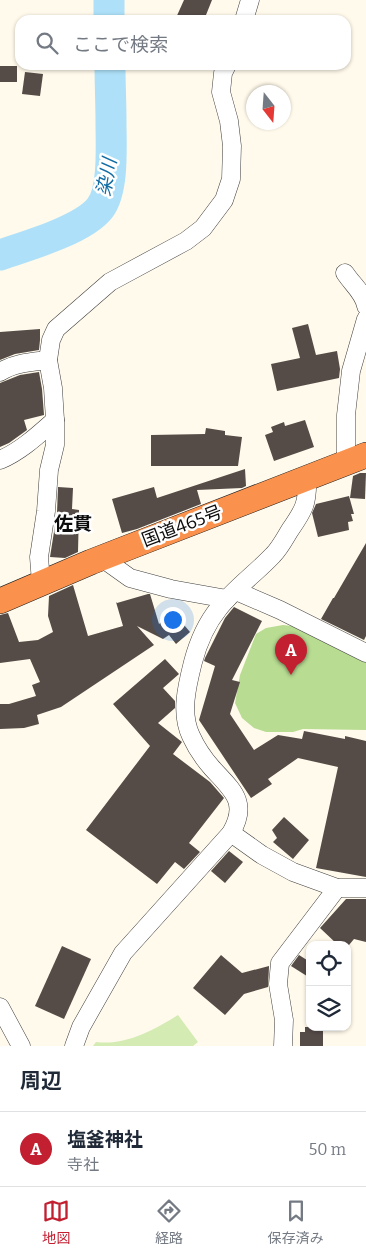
<!DOCTYPE html>
<html lang="ja">
<meta charset="utf-8">
<style>
:root{--surface:#fff;--page:#f6f6f7;--text:#1f2937;--muted:#747a83;--line:#e0e1e3;--accent:#c21f31}
body{margin:0;font-family:Bitter,"Noto Sans JP",serif;background:var(--page);color:var(--text)}
.controls{position:absolute;right:15px;bottom:15px;display:grid;overflow:hidden;border-radius:10px;box-shadow:0 1px 4px #0004}
.controls button{width:45px;height:45px;display:grid;place-items:center;padding:0;border:0;border-bottom:1px solid var(--line);background:var(--surface);color:var(--text);font:25px sans-serif}
.compass{position:absolute;left:246px;top:85px;width:45px;height:45px;border-radius:50%;background:var(--surface);box-shadow:0 1px 4px #0004;rotate:163deg}
.you{position:absolute;left:172px;top:619px;width:18px;height:18px;margin:-12px;border:4px solid #fff;border-radius:50%;background:#1a73e8;box-shadow:0 0 0 8px #1a73e833}
.badge{display:grid;place-items:center;width:32px;height:32px;border-radius:50%;background:var(--accent);color:#fff;font-size:16px;font-weight:700}
.pin{position:absolute;translate:-50% -41px;filter:drop-shadow(0 1px 2px #0008)}
.pin::after{content:'';position:absolute;top:26px;width:18px;height:15px;background:inherit;clip-path:polygon(0 0,100% 0,50% 100%)}
.list{margin:0;padding:0;list-style:none}
h2{display:flex;justify-content:space-between;align-items:center;height:65px;margin:0;padding:0 20px;font-size:21px}
h2 small{font-size:16px;font-weight:400;color:var(--muted)}
.list li{display:grid;grid-template-columns:32px 1fr auto;gap:15px;align-items:center;box-sizing:border-box;height:75px;padding:0 20px;border-top:1px solid var(--line)}
.list b{display:block;font-size:19px;white-space:nowrap}
.list p{margin:0;font-size:16px;white-space:nowrap;color:var(--muted)}
.list em{font-size:16px;font-style:normal;color:var(--muted)}
.icon{flex:none;width:28px;height:28px;fill:none;stroke:currentColor;stroke-width:2;stroke-linecap:round;stroke-linejoin:round}
.map{position:relative;flex:none;width:366px;height:1046px;overflow:hidden}
.search{position:absolute;background:var(--surface);box-shadow:0 1px 4px #0004;left:15px;right:15px;top:15px;height:55px;display:flex;align-items:center;gap:12px;box-sizing:border-box;padding:0 18px;border-radius:15px;color:var(--muted);font-size:19px}
.sheet{height:140px;background:var(--surface)}
nav{display:flex;justify-content:space-around;align-items:center;box-sizing:border-box;height:70px;border-top:1px solid var(--line);background:var(--surface);font-size:14px;color:var(--muted)}
nav a{display:grid;justify-items:center;gap:2px}
nav .on{color:var(--accent)}
.map>svg:first-child{display:block}
</style>
<div class="map">
<svg width="366" height="1046" viewBox="0 0 366 1046">
<rect width="100%" height="100%" fill="#fffaeb"/>
<path fill="#d4ebb4" d="M178,1015L198,1042L193,1046H93L96,1042C125,1046 154,1030 178,1015Z"/>
<path fill="#b8dc92" d="M283,625L300,627L319,635L366,662V730L303,729L293,732H266L254,728L242,718L235,703L240,675L256,634L266,628Z"/>
<g fill="none" stroke-linecap="round" stroke-linejoin="round">
<g stroke="#aee1f9" stroke-width="31">
<path d="M109,0V20"/>
<path d="M0,255C26,246 83,230 100,208C114,190 111,145 111,122C111,103 110,84 110,65"/>
</g>
</g>
<g fill="#554c48">
<path d="M184,0H212L204,20H175Z"/>
<rect x="0" y="66" width="17" height="16"/>
<path d="M25,72L43,74L40,96L22,94Z"/>
<path d="M308,324L316,355L337,351L340,369L339,378L277,391L271,364L300,358L292,328Z"/>
<path d="M40,329V340L39,350L15,354L0,360V332Z"/>
<path d="M39,372L42,389L44,415L24,420L27,430L9,443L0,447V383L20,375Z"/>
<path d="M305,420L314,447L274,461L265,435L273,432L271,427L284,422L285,426Z"/>
<path d="M206,428L225,431V435L242,437L238,466H151V435L205,434Z"/>
<path d="M245,469L246,486L242,488L197,490L201,504L137,529L122,533L112,499L154,487L157,498Z"/>
<path d="M360,473H366L365,499L350,498L353,476Z"/>
<path d="M58,487L73,488L72,509L79,510L78,552L65,558L50,557L57,513Z"/>
<path d="M349,496L354,514H351L353,521L348,522L349,530L318,537L312,513L316,504Z"/>
<path d="M366,543V636L364,640L321,619L333,598H334Z"/>
<path d="M73,585L88,636L123,626L116,602L117,603L148,594H150L159,624L173,612L190,632L176,644L169,635L163,639L137,626L154,645L61,707L37,715L39,724L24,728L0,729V704H9L36,696L32,685L40,682L30,659L0,663V615L8,613L19,642L38,640L53,632L48,616L49,596Z"/>
<path d="M234,607L262,621L232,680L240,682L230,714L254,750L278,735L302,739L304,731L345,739V736L366,741V877L316,868L338,767L298,758L268,779L272,784L251,798L199,720L215,666L204,661L205,658L225,618Z"/>
<path d="M165,659L179,674L163,688L175,701V708L158,723L182,742L173,754L210,782L224,798L189,843L200,852L184,869L175,862L157,884L86,830L150,746L113,704Z"/>
<path d="M284,817L309,840L293,859L273,842L277,838L272,830Z"/>
<path d="M229,851L243,862L225,883L211,871Z"/>
<path d="M346,899H366V942L354,939L349,945H338L320,928Z"/>
<path d="M62,946L91,959L64,1019L35,1006Z"/>
<path d="M221,955L242,973L269,966V967L268,987L244,994L225,1015L193,988Z"/>
<path d="M299,955L310,962V978L291,966Z"/>
<path d="M305,1027H323V1046H300V1032H305Z"/>
</g>
<g fill="none" stroke-linecap="round" stroke-linejoin="round">
<g stroke="#3f3f3f" stroke-width="19">
<g id="minor">
<path d="M244,20L250,0"/>
<path d="M345,273C352,284 364,293 366,306"/>
<path d="M0,372C14,363 32,362 48,360"/>
<path d="M0,460C21,451 38,435 55,420"/>
<path d="M346,463V415L351,371L366,319"/>
<path d="M102,558L130,578L171,589L227,599"/>
<path d="M41,582L39,557L46,511L49,470L55,445V420L53,388L48,360L51,340L56,329L110,282L186,241L203,228L224,200L231,179L232,146L229,121L221,92L223,73L227,65"/>
<path d="M236,591L280,610L366,653"/>
<path d="M231,833L262,855L293,872L337,888H366"/>
<path d="M0,1007L21,1046"/>
<path d="M74,1046L81,1027L123,953L231,833C249,802 232,790 212,768C204,759 196,747 191,736C180,713 187,686 193,662C198,643 206,624 219,608C234,589 256,573 273,555C280,548 285,538 290,530C304,510 308,503 307,478"/>
<path d="M283,1046L284,1020L278,984L280,963L337,888"/>
</g>
</g>
<g stroke="#1d1d1d" stroke-width="26">
<path id="highway" d="M0,601L91,562L366,455"/>
</g>
<use href="#minor" stroke="#fff" stroke-width="18"/>
<use href="#highway" stroke="#fa924e" stroke-width="25"/>
</g>
<g text-anchor="middle" stroke-width="5" stroke-linejoin="round" paint-order="stroke">
<g font-size="18" fill="#0c0c0c" stroke="#fff">
<text transform="translate(182 526) rotate(-21)" y="6">国道465号</text>
</g>
<g font-size="19" font-style="italic" fill="#116ca3" stroke="#fff">
<text transform="translate(106 177) rotate(-80)" y="7">染川</text>
</g>
<g font-size="19" font-weight="bold" fill="#0c0c0c" stroke="#fff">
<text x="73" y="530">佐貫</text>
</g>
</g>
</svg>
<div class="controls">
<button><svg class="icon" aria-label="locate" viewBox="0 0 24 24"><circle cx="12" cy="12" r="6"/><path d="M12 2v4M12 18v4M2 12h4M18 12h4"/></svg></button>
<button><svg class="icon" aria-label="layers" viewBox="0 0 24 24"><path d="M12 4l9 5-9 5-9-5zM3 14l9 5 9-5"/></svg></button>
</div>
<svg class="compass" viewBox="-18 -18 36 36"><path d="M0-13l5 13h-10z" fill="#e53935"/><path d="M0 13l5-13h-10z" fill="#747a83"/></svg>
<div class="you"></div>
<div class="pin badge" style="left:291px;top:675px">A</div>
<div class="search"><svg class="icon" aria-label="search" viewBox="0 0 24 24"><circle cx="10" cy="10" r="6"/><path d="M15 15l6 6"/></svg>ここで検索</div>
</div>
<section class="sheet">
<h2>周辺<small></small></h2>
<ul class="list">
<li><span class="badge">A</span><div><b>塩釜神社</b><p>寺社</p></div><em>50 m</em></li>
</ul>
</section>
<nav>
<a class="on"><svg class="icon" aria-label="map" viewBox="0 0 24 24"><path d="M3 6l6-2 6 2 6-2v14l-6 2-6-2-6 2zM9 4v14M15 6v14"/></svg>地図</a>
<a><svg class="icon" aria-label="directions" viewBox="0 0 24 24"><path d="M12 3l9 9-9 9-9-9zM9 14v-3h6M13 9l2 2-2 2"/></svg>経路</a>
<a><svg class="icon" aria-label="saved" viewBox="0 0 24 24"><path d="M7 4h10v16l-5-4-5 4z"/></svg>保存済み</a>
</nav>
